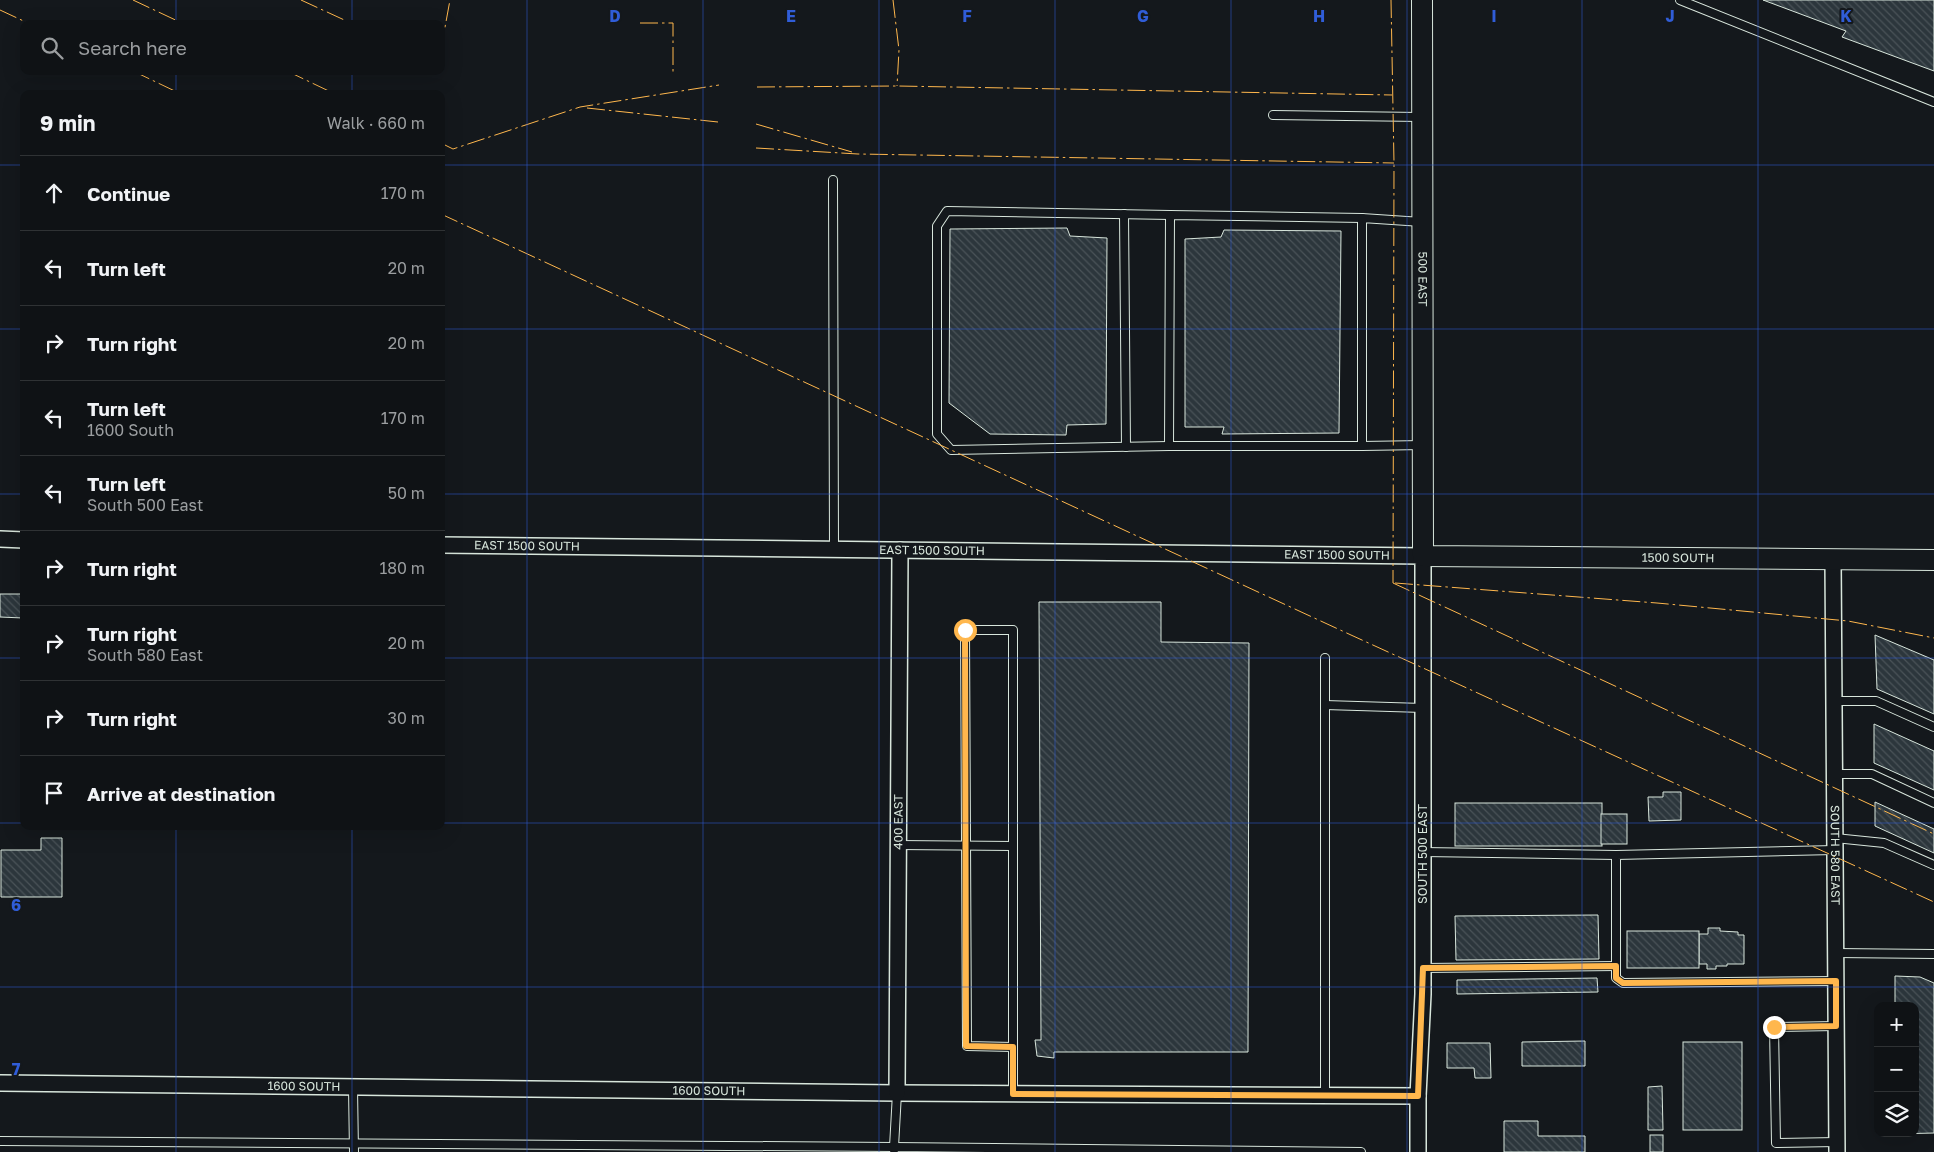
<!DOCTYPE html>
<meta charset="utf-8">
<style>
:root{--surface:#0f1215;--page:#1d2022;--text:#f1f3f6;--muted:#9b9ea0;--line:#2f3234}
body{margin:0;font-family:"Golos Text",sans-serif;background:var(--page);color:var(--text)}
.controls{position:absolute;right:15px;bottom:15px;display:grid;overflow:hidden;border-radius:10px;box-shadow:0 5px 20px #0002}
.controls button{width:45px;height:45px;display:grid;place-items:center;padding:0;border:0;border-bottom:1px solid var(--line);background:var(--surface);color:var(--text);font:25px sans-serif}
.stop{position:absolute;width:15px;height:15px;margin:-11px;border:4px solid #ffb74d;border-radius:50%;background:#fff}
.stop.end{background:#ffb74d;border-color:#fff;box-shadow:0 1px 5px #0008}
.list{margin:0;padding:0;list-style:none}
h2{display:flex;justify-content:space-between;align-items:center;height:65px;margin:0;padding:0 20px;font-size:21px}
h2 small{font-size:16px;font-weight:400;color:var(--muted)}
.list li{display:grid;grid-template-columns:32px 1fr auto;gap:15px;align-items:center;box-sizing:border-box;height:75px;padding:0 20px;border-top:1px solid var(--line)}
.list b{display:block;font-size:19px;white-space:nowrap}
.list p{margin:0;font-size:16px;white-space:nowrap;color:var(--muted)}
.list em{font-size:16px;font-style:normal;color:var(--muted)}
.icon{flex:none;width:28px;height:28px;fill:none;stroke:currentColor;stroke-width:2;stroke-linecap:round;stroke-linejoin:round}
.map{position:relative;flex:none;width:1934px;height:1152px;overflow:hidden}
.search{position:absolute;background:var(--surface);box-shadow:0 5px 20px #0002;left:20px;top:20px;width:425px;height:55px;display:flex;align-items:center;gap:12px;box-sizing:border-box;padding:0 18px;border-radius:10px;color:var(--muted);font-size:19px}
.panel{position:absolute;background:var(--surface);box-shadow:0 5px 20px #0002;left:20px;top:90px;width:425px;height:740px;border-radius:10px}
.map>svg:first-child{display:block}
</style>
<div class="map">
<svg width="1934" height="1152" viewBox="0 0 1934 1152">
<defs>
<pattern id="building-back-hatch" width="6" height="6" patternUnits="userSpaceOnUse" patternTransform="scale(1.25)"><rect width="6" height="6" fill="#2c363c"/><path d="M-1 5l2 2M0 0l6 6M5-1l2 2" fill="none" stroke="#4a5358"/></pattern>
</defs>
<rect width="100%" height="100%" fill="#14181c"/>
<g fill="url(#building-back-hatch)" stroke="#d8e6dc">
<path d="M1763,0H1934V71L1842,37L1846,31Z"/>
<path d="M1067,228L1070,236L1107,238L1106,424L1067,425L1066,435L990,434L949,403L950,229Z"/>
<path d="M1224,230L1341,231L1339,433L1222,434L1224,427H1185V239L1221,237Z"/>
<path d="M0,594H23V618L0,617Z"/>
<path d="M1039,602H1161V642L1249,643L1248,1052H1054V1058L1037,1056L1035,1040H1041Z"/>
<path d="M1875,635L1934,660V714L1877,689Z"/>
<path d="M1874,724L1934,751V790L1874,763Z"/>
<path d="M1663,792H1681V820L1649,821L1648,797H1663Z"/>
<path d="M1875,802L1934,829V853L1875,826Z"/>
<rect x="1455" y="803" width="147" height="43"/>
<rect x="1601" y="814" width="26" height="30"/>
<path d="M41,838H62V897H1V850H41Z"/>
<path d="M1598,915L1599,959L1456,960L1455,916Z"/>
<path d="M1708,928H1720V931L1738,932V935H1744V964H1727V966H1716V969H1707V964H1699V934H1708Z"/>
<rect x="1627" y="931" width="72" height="37"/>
<path d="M1895,976L1920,977L1934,983V1133L1895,1134L1915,1133V1006H1895Z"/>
<path d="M1597,978L1598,992L1457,994V980Z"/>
<path d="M1585,1041V1066H1522V1042Z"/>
<rect x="1683" y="1042" width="59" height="88"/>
<path d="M1447,1043H1490L1491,1078H1475L1474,1068H1447Z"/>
<path d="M1662,1086L1663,1130H1648V1087Z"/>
<path d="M1504,1121H1538V1136H1585V1152H1504Z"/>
<rect x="1650" y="1135" width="13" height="17"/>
</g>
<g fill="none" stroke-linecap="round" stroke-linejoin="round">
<g stroke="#d8e6dc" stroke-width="10">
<g id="lane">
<path d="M1680,0L1934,102"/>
<path d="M1273,115L1420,117"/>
<path d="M833,180L834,549"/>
<path d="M1124,214L1126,447"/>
<path d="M1362,218L1170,215L1169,446H1362"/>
<path d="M1422,222L1362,218V446L1423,445"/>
<path d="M1169,446L951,450L937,434V226L947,211L1170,215"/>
<path d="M1325,658V1095"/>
<path d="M1834,701H1876L1934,727"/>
<path d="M1325,705L1423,708"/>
<path d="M1834,774H1872L1934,803"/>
<path d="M1835,838L1884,843L1934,865"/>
<path d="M898,845L1013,846"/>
<path d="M1835,850L1616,855V978L1623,983L1836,981"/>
<path d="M1423,852L1616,855"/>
<path d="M1836,953L1934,954"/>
<path d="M1423,968L1616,966"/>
<path d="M1836,1026L1774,1027L1776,1143L1837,1142"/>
<path d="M1013,1047L967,1046L965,630H1013C1013,784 1013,939 1013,1094"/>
<path d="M353,1088L354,1152"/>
<path d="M0,1141L894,1147L897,1093"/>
<path d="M894,1150V1147L1361,1152"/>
</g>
</g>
<g stroke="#d8e6dc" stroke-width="18">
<g id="street">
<path d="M0,539L24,540"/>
<path id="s1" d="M441,545L1423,556V994L1418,1096V1152"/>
<path id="s2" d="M1833,559L1837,1152"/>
<path id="s3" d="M0,1083L897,1093L1418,1096"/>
<path id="s4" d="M897,1093L900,550"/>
</g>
</g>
<g stroke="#d8e6dc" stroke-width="22">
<g id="secondary">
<path id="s5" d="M1422,0L1423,556L1934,560"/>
</g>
</g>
<use href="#lane" stroke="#14181c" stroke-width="8"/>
<use href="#street" stroke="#14181c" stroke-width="15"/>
<use href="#secondary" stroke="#14181c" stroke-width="20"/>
<g stroke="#ffb74d" stroke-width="1" stroke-dasharray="18 4 2.5 4" stroke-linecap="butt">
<path d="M133,0L184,24"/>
<path d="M301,0L353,24"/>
<path d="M893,0L899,50L897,86"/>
<path d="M1391,0L1394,163L1393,583"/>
<path d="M0,10L30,24"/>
<path d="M640,23H673V74"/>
<path d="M441,49L450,0"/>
<path d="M133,71L181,94"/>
<path d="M287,71L335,94"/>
<path d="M757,87L897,86L1392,95"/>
<path d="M587,108L718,122"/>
<path d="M756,124L852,152"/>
<path d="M441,143L453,149L580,107L719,85"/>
<path d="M756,148L858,154L1394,163"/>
<path d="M441,214L1351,635L1934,902"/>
<path d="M1393,583L1934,834"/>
<path d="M1395,583L1657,603L1848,621L1934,638"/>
</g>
</g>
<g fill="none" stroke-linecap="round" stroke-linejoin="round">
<path stroke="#ffb74d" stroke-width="6" d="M965,630L966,1046L1013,1047V1094L1418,1096L1423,968L1616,966V978L1623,983L1836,981V1026L1774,1027"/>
</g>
<path fill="none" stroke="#305dd8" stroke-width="1" stroke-opacity="0.55" d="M176,0V24M352,0V24M527,0V1152M703,0V1152M879,0V1152M1055,0V1152M1231,0V1152M1407,0V1152M1582,0V1152M1758,0V1152M176,71V94M352,71V94M0,165H24M441,165H1934M0,329H24M441,329H1934M0,494H24M441,494H1934M0,658H24M441,658H1934M0,823H24M441,823H1934M176,826V1152M352,826V1152M0,987H1934"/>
<g text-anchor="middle" stroke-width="4" stroke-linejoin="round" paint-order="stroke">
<g font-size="12" fill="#d8e6dc" stroke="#14181c">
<text dy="4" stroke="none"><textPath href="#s5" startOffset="279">500 EAST</textPath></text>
<text dy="4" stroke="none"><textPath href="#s1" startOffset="86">EAST 1500 SOUTH</textPath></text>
<text dy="4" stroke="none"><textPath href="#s1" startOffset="491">EAST 1500 SOUTH</textPath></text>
<text dy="4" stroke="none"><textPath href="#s1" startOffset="896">EAST 1500 SOUTH</textPath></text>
<text dy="4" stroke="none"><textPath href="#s5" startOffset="811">1500 SOUTH</textPath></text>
<text dy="4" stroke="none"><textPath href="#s4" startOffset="271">400 EAST</textPath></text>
<text transform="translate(1423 854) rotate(-90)" y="4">SOUTH 500 EAST</text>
<text dy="4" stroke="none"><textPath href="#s2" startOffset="296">SOUTH 580 EAST</textPath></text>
<text dy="4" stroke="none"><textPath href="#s3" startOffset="304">1600 SOUTH</textPath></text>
<text dy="4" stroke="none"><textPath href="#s3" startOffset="709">1600 SOUTH</textPath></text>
</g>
</g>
<g font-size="16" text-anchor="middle" font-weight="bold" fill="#305dd8" stroke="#14181c" stroke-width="4" stroke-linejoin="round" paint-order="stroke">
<text x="615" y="22">D</text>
<text x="791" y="22">E</text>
<text x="967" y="22">F</text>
<text x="1143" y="22">G</text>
<text x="1319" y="22">H</text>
<text x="1494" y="22">I</text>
<text x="1670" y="22">J</text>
<text x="1846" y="22">K</text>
<text x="16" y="911">6</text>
<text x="16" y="1075">7</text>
</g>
</svg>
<div class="controls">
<button>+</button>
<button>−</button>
<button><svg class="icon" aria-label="layers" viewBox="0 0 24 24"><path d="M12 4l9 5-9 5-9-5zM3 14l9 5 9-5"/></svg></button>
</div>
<div class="stop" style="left:965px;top:630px"></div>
<div class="stop end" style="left:1774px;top:1027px"></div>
<div class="search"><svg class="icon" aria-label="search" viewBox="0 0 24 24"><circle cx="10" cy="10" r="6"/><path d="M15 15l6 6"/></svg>Search here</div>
<section class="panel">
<h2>9 min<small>Walk · 660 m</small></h2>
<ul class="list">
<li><svg class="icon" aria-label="ahead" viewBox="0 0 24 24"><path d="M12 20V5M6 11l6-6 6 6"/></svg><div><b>Continue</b></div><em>170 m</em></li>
<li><svg class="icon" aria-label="left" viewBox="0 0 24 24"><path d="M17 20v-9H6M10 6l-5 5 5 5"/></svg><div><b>Turn left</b></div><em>20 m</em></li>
<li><svg class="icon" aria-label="right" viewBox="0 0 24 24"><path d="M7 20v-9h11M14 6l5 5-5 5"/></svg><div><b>Turn right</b></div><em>20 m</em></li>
<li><svg class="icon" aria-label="left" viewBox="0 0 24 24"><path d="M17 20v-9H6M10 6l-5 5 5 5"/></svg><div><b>Turn left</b><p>1600 South</p></div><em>170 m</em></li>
<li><svg class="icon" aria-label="left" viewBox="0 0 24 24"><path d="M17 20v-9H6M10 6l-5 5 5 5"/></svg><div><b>Turn left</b><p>South 500 East</p></div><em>50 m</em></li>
<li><svg class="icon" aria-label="right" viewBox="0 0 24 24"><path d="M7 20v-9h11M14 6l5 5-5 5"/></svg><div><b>Turn right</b></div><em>180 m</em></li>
<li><svg class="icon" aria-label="right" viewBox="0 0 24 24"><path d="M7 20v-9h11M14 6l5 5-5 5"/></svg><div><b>Turn right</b><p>South 580 East</p></div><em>20 m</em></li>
<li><svg class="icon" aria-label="right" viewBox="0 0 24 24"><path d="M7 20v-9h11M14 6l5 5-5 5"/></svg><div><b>Turn right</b></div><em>30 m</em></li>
<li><svg class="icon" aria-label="arrive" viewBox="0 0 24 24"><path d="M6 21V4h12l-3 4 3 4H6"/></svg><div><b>Arrive at destination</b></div></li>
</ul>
</section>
</div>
